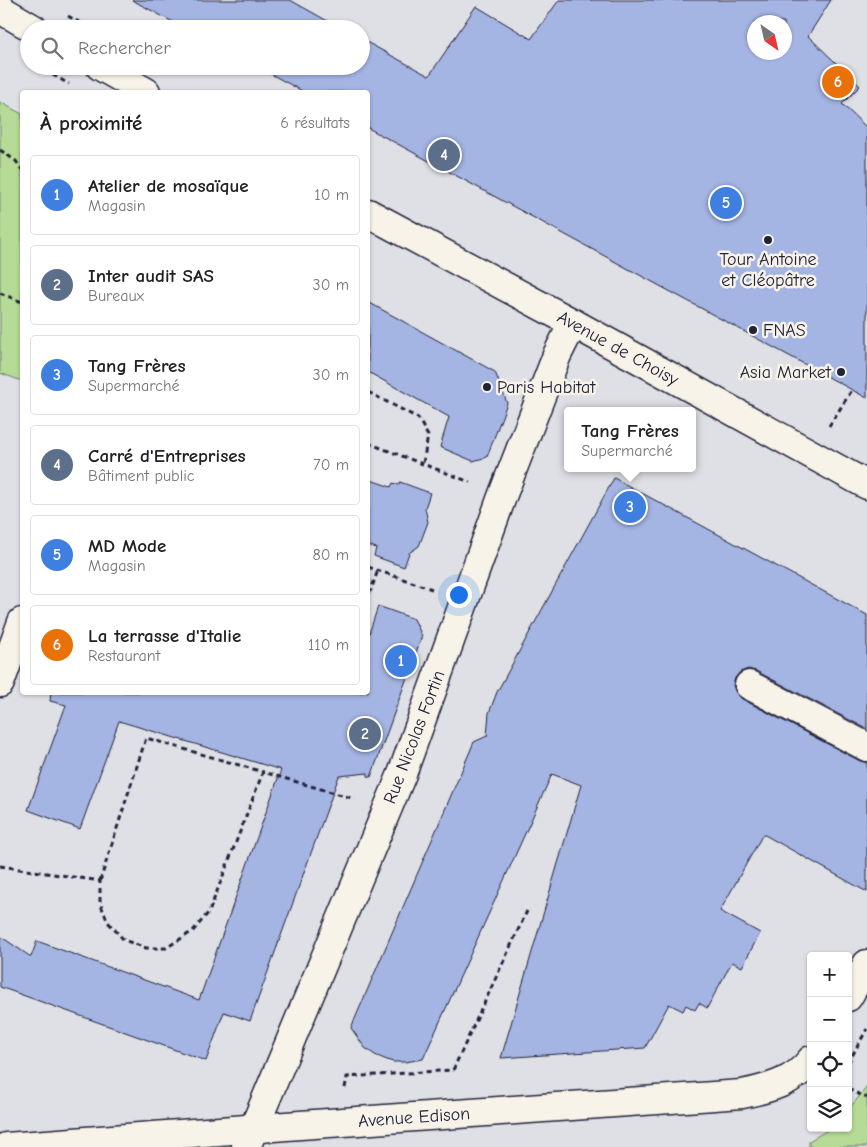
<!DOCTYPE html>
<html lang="fr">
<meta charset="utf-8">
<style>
:root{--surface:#fff;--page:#f2f2f2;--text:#202124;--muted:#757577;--line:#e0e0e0;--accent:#1a73e8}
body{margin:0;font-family:"Comic Neue",sans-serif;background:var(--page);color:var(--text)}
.controls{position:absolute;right:15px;bottom:15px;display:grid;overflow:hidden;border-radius:5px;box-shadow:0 1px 4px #0004}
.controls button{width:45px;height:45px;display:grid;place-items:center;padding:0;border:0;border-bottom:1px solid var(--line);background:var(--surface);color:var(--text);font:25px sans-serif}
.compass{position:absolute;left:747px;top:15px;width:45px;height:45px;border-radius:50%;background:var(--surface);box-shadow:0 1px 4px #0004;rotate:146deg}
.you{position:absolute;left:458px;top:594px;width:18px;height:18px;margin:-12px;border:4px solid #fff;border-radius:50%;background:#1a73e8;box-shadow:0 0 0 8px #1a73e833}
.badge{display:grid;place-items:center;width:32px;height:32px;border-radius:50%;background:var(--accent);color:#fff;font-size:16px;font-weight:700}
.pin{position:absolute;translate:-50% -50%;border:2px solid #fff;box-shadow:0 1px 5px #0006}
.popup{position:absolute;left:564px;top:407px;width:132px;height:65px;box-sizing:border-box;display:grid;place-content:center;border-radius:5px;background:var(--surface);filter:drop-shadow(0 1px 4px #0005);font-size:16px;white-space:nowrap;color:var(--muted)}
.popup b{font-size:19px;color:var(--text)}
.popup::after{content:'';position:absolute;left:50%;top:100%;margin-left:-10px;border:10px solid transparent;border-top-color:var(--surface)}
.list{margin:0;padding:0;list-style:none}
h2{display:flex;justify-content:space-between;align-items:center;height:65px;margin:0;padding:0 20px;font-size:21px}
h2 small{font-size:16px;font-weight:400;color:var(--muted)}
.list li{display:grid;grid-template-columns:32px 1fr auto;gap:15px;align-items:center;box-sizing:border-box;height:80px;margin:0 10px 10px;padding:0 10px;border:1px solid var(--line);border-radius:5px}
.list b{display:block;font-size:19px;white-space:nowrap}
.list p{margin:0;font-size:16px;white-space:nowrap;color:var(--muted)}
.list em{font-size:16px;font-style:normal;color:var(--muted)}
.icon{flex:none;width:28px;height:28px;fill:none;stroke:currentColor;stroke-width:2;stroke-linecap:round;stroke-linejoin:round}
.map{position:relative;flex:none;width:867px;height:1147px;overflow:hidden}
.search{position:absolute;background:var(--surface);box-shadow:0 1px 4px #0004;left:20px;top:20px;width:350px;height:55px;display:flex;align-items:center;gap:12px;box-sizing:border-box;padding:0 18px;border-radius:28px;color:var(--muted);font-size:19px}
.panel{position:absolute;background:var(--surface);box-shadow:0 1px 4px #0004;left:20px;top:90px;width:350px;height:605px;border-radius:5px}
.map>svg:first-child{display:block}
</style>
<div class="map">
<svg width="867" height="1147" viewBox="0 0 867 1147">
<rect width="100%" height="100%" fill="#dee0e6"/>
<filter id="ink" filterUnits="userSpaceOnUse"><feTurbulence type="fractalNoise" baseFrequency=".02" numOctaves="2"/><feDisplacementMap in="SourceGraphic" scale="10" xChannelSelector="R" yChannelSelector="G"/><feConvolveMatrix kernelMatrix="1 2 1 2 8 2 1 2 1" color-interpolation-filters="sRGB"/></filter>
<g filter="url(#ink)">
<g fill="#b5db96" stroke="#6c7e68">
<path d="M0,102L22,114V381L0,373Z"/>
<path d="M867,1087V1147H809V1141L831,1128H848V1110Z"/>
</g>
<g fill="#a4b4e3" stroke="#22223b" fill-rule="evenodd">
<path d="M132,0H290L342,29H186Z"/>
<path d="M559,0H831L808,36L860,86L842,104L867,128V398L368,128V92H304L256,66H361V39L429,76L476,6L531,39ZM754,22H784V52H754Z"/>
<path d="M368,302L495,372L507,403L487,457L473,461L440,447L449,417L368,372Z"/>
<path d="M614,478L867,615V729L756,671L748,669L740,672L735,678L733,685L736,693L742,699L860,761L867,763V892L763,834L720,911L760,933L742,967L732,962L707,1008L699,1003L695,1010L686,1005L683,1011L669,1004L645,1048L501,1058L581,785L552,774L423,1059L405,1062H393L387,1060L375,1055L365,1048L351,1028L474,742L487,736L489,713L497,692Z"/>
<path d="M368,479L391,487L393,483L399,485L400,482L430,493L425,508L428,522L419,546L409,553L404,567L374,556L376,548L368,545Z"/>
<path d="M378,606L414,619L422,636L371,777L368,776V773L339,776L250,1021L224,1012L206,1061L0,987V936L31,957L37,941L199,1000L281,770L119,721L80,829L28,810L66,705L50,701L51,692H368V637Z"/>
</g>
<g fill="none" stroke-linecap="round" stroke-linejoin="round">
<g stroke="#22223b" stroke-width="31">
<g id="minor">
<path d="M0,683L22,622"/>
<path d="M749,685L867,747"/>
<path d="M848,997L867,964"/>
<path d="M6,1147L286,1126L742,1094C767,1089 795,1082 811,1060"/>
<path d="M246,1147L402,774L503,494L557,355L573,323"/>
</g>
</g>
<g stroke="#22223b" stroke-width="31">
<g id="major">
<path d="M0,9L34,29"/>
<path d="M100,66L146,92"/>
<path d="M368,213L573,323L867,485"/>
</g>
</g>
<g stroke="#22223b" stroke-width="3" stroke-dasharray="5 4" stroke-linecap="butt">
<path d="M68,16L91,29"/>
<path d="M37,66L69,84"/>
<path d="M0,150L16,161L22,170"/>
<path d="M0,293L22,302"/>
<path d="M368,392L418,418L428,436L423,463"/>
<path d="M829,426L852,390"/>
<path d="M368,443L470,482"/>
<path d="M368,567L432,589"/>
<path d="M368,593L371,590L378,570"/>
<path d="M0,866L100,881V903L108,922L124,940L146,948H166L193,931L209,912L263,772L355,799"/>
<path d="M100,881L146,738L263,772"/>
<path d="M848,1063L867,1029"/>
<path d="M345,1088L347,1077L453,1070L527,911"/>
<path d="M848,1089L867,1098"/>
</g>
<use href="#minor" stroke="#f7f3e8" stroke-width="28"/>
<use href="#major" stroke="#f7f3e8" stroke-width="28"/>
</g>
</g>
<g fill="#22223b" stroke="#f7f3e8" stroke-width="2">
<circle cx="768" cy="240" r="5"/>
<circle cx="753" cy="330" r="5"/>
<circle cx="841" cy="372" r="5"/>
<circle cx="487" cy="387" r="5"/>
</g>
<g text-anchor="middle" stroke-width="5" stroke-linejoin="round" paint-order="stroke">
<g font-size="18" fill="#22223b" stroke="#f7f3e8" text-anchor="start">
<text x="768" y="265" text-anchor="middle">Tour Antoine<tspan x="768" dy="21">et Cléopâtre</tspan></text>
<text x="763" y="336">FNAS</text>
<text x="831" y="378" text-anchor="end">Asia Market</text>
<text x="497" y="393">Paris Habitat</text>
</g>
<g font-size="18" fill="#22223b" stroke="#f7f3e8">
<text transform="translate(618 348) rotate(29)" y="6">Avenue de Choisy</text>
<text transform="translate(414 737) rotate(-69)" y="6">Rue Nicolas Fortin</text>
<text transform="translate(414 1117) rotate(-4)" y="6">Avenue Edison</text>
</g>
</g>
</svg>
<div class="controls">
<button>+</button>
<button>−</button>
<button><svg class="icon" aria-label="locate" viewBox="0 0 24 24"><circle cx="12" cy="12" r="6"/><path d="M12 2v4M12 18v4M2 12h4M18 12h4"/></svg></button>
<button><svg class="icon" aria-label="layers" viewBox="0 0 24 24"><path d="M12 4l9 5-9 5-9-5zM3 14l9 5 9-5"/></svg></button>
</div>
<svg class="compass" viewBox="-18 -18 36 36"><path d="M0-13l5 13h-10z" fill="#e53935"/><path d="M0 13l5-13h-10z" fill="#757577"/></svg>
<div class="you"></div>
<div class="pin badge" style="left:401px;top:661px;background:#3f7fe0">1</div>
<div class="pin badge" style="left:365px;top:734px;background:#5c6f8a">2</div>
<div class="pin badge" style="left:630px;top:507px;background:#3f7fe0">3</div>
<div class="popup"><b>Tang Frères</b>Supermarché</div>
<div class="pin badge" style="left:444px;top:155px;background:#5c6f8a">4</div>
<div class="pin badge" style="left:726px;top:203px;background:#3f7fe0">5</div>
<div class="pin badge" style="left:838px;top:82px;background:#e8710a">6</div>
<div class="search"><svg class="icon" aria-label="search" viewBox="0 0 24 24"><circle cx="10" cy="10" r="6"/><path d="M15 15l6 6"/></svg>Rechercher</div>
<section class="panel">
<h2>À proximité<small>6 résultats</small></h2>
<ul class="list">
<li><span class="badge" style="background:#3f7fe0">1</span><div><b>Atelier de mosaïque</b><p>Magasin</p></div><em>10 m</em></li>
<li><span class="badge" style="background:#5c6f8a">2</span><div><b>Inter audit SAS</b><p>Bureaux</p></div><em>30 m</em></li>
<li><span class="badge" style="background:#3f7fe0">3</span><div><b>Tang Frères</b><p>Supermarché</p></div><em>30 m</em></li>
<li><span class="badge" style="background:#5c6f8a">4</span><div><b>Carré d'Entreprises</b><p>Bâtiment public</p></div><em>70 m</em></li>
<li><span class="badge" style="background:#3f7fe0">5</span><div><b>MD Mode</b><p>Magasin</p></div><em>80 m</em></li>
<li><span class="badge" style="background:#e8710a">6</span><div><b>La terrasse d'Italie</b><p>Restaurant</p></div><em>110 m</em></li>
</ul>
</section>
</div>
